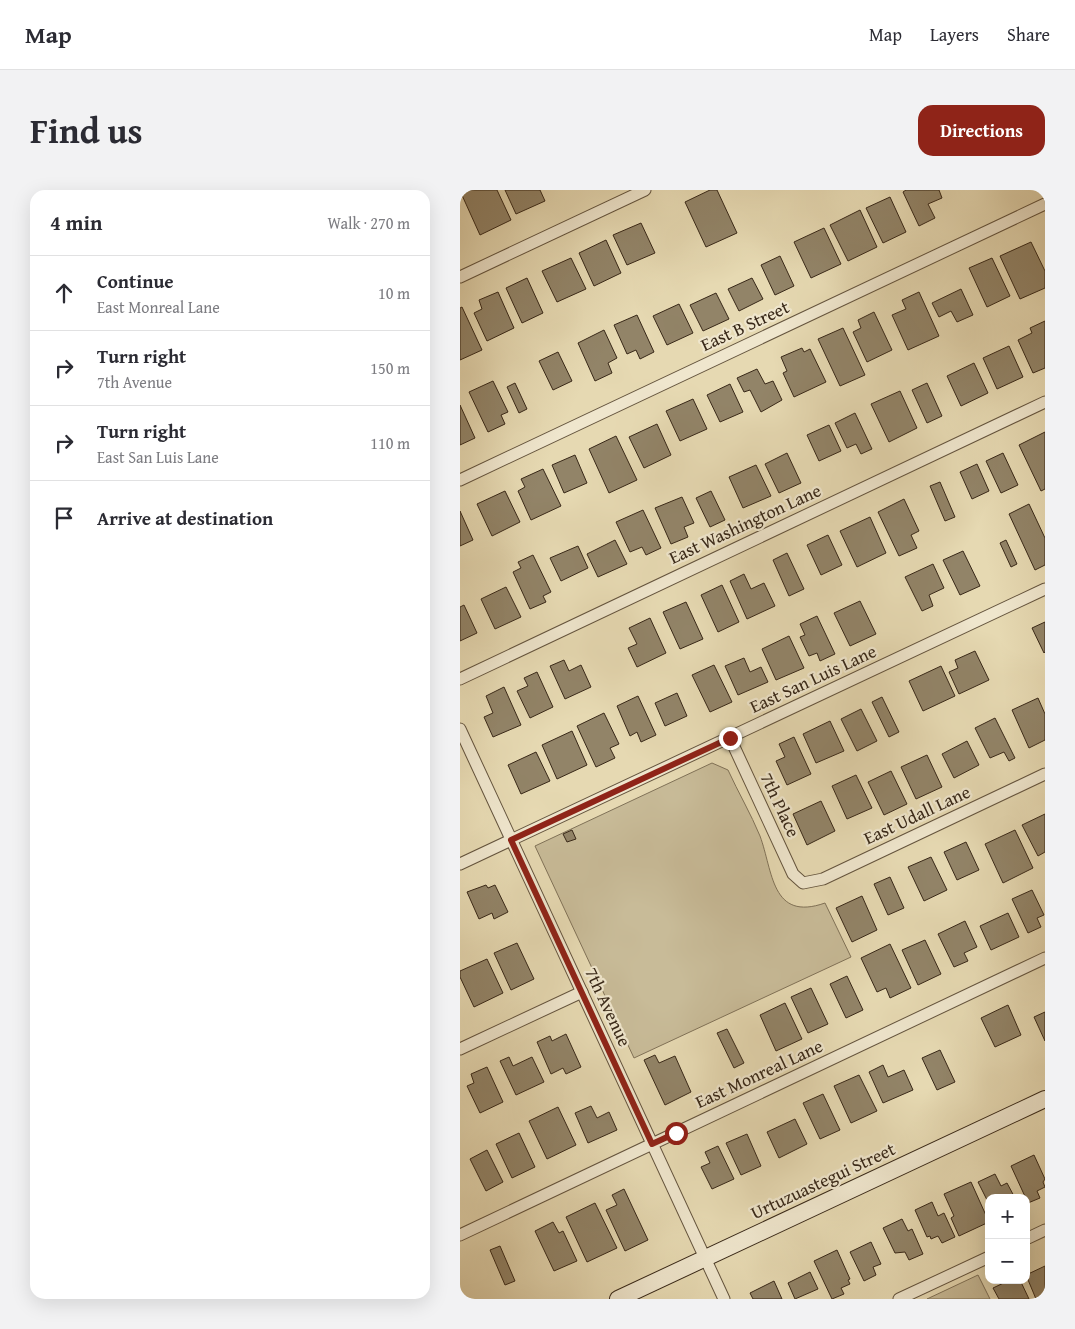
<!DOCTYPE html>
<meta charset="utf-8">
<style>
:root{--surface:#fff;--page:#f2f2f3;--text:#2b2b33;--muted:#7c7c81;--line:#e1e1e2;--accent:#8f2418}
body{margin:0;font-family:"Gentium Book Plus",serif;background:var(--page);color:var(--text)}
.controls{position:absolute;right:15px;bottom:15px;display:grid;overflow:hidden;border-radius:10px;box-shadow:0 5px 20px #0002}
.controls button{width:45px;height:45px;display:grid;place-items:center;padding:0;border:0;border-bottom:1px solid var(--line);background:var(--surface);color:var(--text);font:25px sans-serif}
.stop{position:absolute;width:15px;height:15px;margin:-11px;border:4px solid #8f2418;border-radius:50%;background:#fff}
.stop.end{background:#8f2418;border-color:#fff;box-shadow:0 1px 5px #0008}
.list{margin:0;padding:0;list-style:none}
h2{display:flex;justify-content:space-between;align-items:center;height:65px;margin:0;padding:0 20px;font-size:21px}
h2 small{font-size:16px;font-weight:400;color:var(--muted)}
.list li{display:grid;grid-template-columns:32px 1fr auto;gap:15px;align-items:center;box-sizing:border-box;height:75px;padding:0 20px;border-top:1px solid var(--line)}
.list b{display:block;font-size:19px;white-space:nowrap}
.list p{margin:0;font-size:16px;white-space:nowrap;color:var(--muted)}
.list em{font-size:16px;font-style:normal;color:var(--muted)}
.icon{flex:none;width:28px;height:28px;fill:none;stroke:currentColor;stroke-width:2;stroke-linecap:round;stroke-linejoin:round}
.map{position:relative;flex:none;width:585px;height:1109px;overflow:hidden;border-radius:15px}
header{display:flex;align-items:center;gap:30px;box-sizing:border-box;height:70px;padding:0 25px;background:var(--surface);border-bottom:1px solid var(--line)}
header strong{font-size:24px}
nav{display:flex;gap:28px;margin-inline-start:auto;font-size:18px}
.intro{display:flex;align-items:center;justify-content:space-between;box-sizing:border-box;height:120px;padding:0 30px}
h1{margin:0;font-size:35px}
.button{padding:12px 22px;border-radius:15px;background:var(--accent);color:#fff;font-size:18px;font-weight:700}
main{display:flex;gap:30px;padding:0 30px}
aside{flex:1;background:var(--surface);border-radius:15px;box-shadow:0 5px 20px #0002}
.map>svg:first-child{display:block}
</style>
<header>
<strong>Map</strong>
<nav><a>Map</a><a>Layers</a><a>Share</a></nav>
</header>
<div class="intro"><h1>Find us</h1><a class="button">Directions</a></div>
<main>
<aside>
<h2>4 min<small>Walk · 270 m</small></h2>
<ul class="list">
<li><svg class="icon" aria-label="ahead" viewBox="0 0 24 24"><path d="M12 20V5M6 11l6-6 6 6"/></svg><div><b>Continue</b><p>East Monreal Lane</p></div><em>10 m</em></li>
<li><svg class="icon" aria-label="right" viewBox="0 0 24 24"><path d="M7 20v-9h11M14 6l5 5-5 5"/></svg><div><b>Turn right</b><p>7th Avenue</p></div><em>150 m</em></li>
<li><svg class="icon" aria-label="right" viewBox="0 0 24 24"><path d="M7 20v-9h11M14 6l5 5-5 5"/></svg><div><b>Turn right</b><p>East San Luis Lane</p></div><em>110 m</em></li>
<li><svg class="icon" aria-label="arrive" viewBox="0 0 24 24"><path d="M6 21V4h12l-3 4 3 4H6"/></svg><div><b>Arrive at destination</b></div></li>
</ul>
</aside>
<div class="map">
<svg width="585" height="1109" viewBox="0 0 585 1109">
<rect width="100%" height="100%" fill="#e6d9b2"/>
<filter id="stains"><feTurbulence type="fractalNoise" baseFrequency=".004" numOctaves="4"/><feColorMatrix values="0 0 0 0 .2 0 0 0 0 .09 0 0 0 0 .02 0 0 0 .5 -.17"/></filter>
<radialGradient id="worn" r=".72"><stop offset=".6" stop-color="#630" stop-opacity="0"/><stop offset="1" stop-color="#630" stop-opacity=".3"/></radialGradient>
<g fill="#c8bb98" stroke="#807258">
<path d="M252,573L268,580C278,602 291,624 300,646C313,681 311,732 365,713L391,767L174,868L75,656Z"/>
<path d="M518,1085L530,1109H467Z"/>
</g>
<g fill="#928468" stroke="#382818">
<path d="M7,0H37L51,30L20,45L1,3Z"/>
<path d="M45,0H80L85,11L56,24Z"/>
<path d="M250,0H257L277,43L246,57L225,12Z"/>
<path d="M446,0H479L482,8L468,14L475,28L459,36L443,2Z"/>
<path d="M430,7L446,42L423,53L406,18Z"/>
<path d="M400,20L417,57L388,71L370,35Z"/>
<path d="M181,33L195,63L167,75L153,45Z"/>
<path d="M364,38L381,74L351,88L334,52Z"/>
<path d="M146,50L161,83L134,96L119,63Z"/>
<path d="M571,52L585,81V98L560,109L540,66Z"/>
<path d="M320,66L334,96L315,105L301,75Z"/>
<path d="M111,68L126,99L97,112L82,81Z"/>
<path d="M532,68L550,106L527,117L509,78Z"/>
<path d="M67,88L83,123L62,133L46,98Z"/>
<path d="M292,88L303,109L279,121L268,99Z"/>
<path d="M501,99L513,125L497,132L491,121L479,127L472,113Z"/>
<path d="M38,102L54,138L27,151L14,123L22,119L19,110Z"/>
<path d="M459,102L479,146L448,160L432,125L446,119L442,110Z"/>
<path d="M256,103L269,129L243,141L230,115Z"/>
<path d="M219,114L233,143L207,155L193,126Z"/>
<path d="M2,117L22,160L0,170V118Z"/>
<path d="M414,122L432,160L407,172L393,142L401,138L398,130Z"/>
<path d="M177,125L194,162L180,169L176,160L167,164L154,135Z"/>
<path d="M585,131V178L573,183L558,150L572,143L570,138Z"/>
<path d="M383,138L405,185L380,196L358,149Z"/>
<path d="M144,140L157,168L148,173L152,183L135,191L118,153Z"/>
<path d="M549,156L563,187L537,199L523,168Z"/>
<path d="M342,158L344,162L350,159L366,192L334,207L323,183L327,181L321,167Z"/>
<path d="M98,162L112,191L93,200L79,171Z"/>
<path d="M514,173L528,203L501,216L487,186Z"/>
<path d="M297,179L305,194L313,191L322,210L301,222L290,200L284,202L277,188Z"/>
<path d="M33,191L48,222L41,225L45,234L28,242L9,202Z"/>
<path d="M55,193L67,219L59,223L47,197Z"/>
<path d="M467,193L482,226L467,233L452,200Z"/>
<path d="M270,194L283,222L260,232L247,205Z"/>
<path d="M440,201L457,238L429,252L411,214Z"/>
<path d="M233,209L247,239L220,251L206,221Z"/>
<path d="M0,215L15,248L0,255Z"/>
<path d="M395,223L412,259L401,264L396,254L387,258L375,233Z"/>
<path d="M197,234L211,265L184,278L169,247Z"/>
<path d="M369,235L381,261L359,271L347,245Z"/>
<path d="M585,242V299L581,301L559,255Z"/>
<path d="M156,246L177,290L149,303L129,259Z"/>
<path d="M327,263L341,293L319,303L305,274Z"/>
<path d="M543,263L558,295L541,303L526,271Z"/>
<path d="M115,265L127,293L104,303L92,275Z"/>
<path d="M517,274L529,301L512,309L500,282Z"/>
<path d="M296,275L311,306L283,318L269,287Z"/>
<path d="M83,279L101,316L71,330L58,301L65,297L61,289Z"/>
<path d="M480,292L495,327L485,331L470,296Z"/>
<path d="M45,301L60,332L32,346L17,314Z"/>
<path d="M251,301L265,330L250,337L236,308Z"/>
<path d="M222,307L234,333L224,337L228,347L211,354L195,318Z"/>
<path d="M444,309L459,341L451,345L457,358L439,366L418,322Z"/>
<path d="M569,314L585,348V375L575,380L549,324Z"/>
<path d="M183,320L201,358L186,365L182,357L170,362L156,332Z"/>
<path d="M0,321L13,350L0,356Z"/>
<path d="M410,327L426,363L397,377L380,341Z"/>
<path d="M368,345L382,375L361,385L347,355Z"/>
<path d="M155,350L167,374L138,387L127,364Z"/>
<path d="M546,350L557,374L551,377L540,353Z"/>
<path d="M118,356L128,378L101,391L90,368Z"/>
<path d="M503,361L520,396L500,405L483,370Z"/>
<path d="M327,363L344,399L329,406L313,370Z"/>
<path d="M73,365L91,402L83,406L86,412L70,419L53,382L61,378L58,372Z"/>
<path d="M473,374L484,398L469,405L473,416L462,421L445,387Z"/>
<path d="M284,384L291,399L304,393L315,416L287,429L270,391Z"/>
<path d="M262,395L279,432L258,442L241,405Z"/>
<path d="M46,397L61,427L35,439L21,409Z"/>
<path d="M400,411L416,444L390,456L374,423Z"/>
<path d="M226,412L243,449L220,459L203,422Z"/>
<path d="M4,415L17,443L0,451V417Z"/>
<path d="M357,426L375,464L360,471L357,463L349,466L340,447L345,445L340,434Z"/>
<path d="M190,428L206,463L177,477L168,458L177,454L169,438Z"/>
<path d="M585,432V462L584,463L572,438Z"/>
<path d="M329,446L344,478L316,490L302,459Z"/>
<path d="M515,461L529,490L499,504L489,482L498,478L495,470Z"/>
<path d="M284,468L290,482L301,477L308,492L278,505L265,476Z"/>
<path d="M104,470L109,481L121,475L131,497L105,509L90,476Z"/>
<path d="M254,475L272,512L250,522L232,485Z"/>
<path d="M481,476L495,506L463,521L449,491Z"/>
<path d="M77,482L93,517L70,528L57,501L68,496L64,488Z"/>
<path d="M44,497L61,535L33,547L24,527L33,523L26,506Z"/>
<path d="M217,503L227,526L205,536L195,513Z"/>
<path d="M178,506L196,545L181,552L177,542L170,546L157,516Z"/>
<path d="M422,507L439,542L429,547L412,512Z"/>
<path d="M578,508L585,524V550L569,558L552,520Z"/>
<path d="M401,519L417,551L397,561L381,529Z"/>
<path d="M144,523L159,554L150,558L155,568L136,577L117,536Z"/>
<path d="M535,528L555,568L549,571L544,562L530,568L515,538Z"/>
<path d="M370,531L384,561L356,573L343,544Z"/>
<path d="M112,541L127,575L97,589L82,555Z"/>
<path d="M334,547L351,584L327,595L316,571L325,567L319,554Z"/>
<path d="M507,551L519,575L494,588L482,564Z"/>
<path d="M76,562L90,591L61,604L48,575Z"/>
<path d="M467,565L482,597L456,609L441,577Z"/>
<path d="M431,581L447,614L424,625L408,592Z"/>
<path d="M396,585L412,618L387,629L372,596Z"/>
<path d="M361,611L375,641L347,655L333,624Z"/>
<path d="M585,624V662L578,666L562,635Z"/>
<path d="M112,640L116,649L107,652L103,644Z"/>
<path d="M555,640L573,678L543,693L525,654Z"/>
<path d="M506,652L519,680L497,690L484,662Z"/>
<path d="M471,667L487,700L464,711L448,677Z"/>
<path d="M430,687L444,718L428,725L414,694Z"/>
<path d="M26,695L28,698L35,695L48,722L34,729L32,723L19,729L7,702Z"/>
<path d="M572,700L584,725L577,728L581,737L568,743L552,709Z"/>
<path d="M402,706L417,740L392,752L376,718Z"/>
<path d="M548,723L559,747L531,760L520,736Z"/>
<path d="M505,731L517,757L504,763L508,771L494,777L478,744Z"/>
<path d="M465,750L481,784L458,795L442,760Z"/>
<path d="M57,753L74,789L51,800L34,763Z"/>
<path d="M430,754L451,798L430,808L426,798L417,802L401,768Z"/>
<path d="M27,769L43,803L14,817L0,787V781Z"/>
<path d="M387,786L403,820L386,828L370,794Z"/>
<path d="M351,798L368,834L348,843L331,807Z"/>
<path d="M325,813L342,849L316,861L300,825Z"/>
<path d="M548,815L561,845L535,857L521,828Z"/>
<path d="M585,822V851L574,827Z"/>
<path d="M267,839L284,873L274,878L257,843Z"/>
<path d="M106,844L121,877L106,884L103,878L91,884L77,852L90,846L92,851Z"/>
<path d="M480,860L495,892L477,900L462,868Z"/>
<path d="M195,865L199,873L215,866L231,902L205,915L184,870Z"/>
<path d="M49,867L53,876L72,867L84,892L56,905L40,871Z"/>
<path d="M423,875L428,887L444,880L453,900L423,913L409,882Z"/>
<path d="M27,877L43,912L20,923L7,896L14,893L11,884Z"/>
<path d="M399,885L417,921L391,933L374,896Z"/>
<path d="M363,904L380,940L360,949L343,913Z"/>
<path d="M131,916L137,928L149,922L157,940L128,953L115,923Z"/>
<path d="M98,917L116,955L87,969L69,931Z"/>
<path d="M335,929L347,954L319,968L307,942Z"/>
<path d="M59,943L75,977L52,988L36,954Z"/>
<path d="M287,944L301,976L281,985L266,953Z"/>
<path d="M258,956L274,989L252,999L241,977L250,973L245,962Z"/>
<path d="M27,960L43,992L26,1001L10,969Z"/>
<path d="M574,965L585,989L583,992L585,997L577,1001L580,1008L568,1013L551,976Z"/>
<path d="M535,984L541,996L547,993L555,1008H529V1014L518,992Z"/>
<path d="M511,992L529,1032L499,1046L491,1028L494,1026L484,1004Z"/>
<path d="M164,999L188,1050L165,1061L146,1020L157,1015L152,1005Z"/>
<path d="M472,1012L478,1026L484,1023L495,1047L482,1053L478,1046L471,1049L470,1046L467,1047L455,1020Z"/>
<path d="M135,1013L157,1058L127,1072L106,1027Z"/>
<path d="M442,1029L448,1041L452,1039L463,1064L449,1070L445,1062L435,1063L423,1038Z"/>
<path d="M93,1032L99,1043L103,1041L117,1071L94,1081L75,1041Z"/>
<path d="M411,1052L421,1074L413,1077L416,1085L404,1091L390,1062Z"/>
<path d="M40,1056L55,1091L45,1095L30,1060Z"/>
<path d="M377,1060L390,1089L388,1090L390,1094L381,1098L384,1104L372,1109L354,1071Z"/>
<path d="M585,1076V1109H576L566,1085Z"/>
<path d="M350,1082L358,1099L335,1109L328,1093Z"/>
<path d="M550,1090H560L569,1109H539L533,1098Z"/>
<path d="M314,1091L322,1109H293L290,1103Z"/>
</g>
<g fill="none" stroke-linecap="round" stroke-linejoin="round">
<g stroke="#64543e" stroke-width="13">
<g id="minor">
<path d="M0,87L185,0"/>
<path d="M0,290L585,14"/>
<path d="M0,489L585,212"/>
<path d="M0,539L264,1109"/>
<path d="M270,548L333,684L343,693L363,689L585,584"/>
<path d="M0,674L585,399"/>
<path d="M0,859L122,802"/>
<path d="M0,1045L585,768"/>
<path d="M566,1049L585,1040"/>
<path d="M439,1109L529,1067"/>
</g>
</g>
<g stroke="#382818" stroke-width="18">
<path id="secondary" d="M158,1109L585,909"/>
</g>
<use href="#minor" stroke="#efe6cd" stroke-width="11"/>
<use href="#secondary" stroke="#efe6cd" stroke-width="16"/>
</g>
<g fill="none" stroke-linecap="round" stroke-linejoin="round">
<path stroke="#8f2418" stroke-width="6" d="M216,943L192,954L51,650L270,548"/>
</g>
<g text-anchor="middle" stroke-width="4.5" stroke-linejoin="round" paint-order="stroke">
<g font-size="18" fill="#382818" stroke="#efe6cd">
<text transform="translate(285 136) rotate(-25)" y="6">East B Street</text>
<text transform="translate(285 334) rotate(-25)" y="6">East Washington Lane</text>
<text transform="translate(353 489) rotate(-25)" y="6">East San Luis Lane</text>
<text transform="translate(320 615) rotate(65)" y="6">7th Place</text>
<text transform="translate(457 625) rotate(-25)" y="6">East Udall Lane</text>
<text transform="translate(148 817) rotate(65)" y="6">7th Avenue</text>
<text transform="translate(299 884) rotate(-25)" y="6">East Monreal Lane</text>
<text transform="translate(363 991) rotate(-25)" y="6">Urtuzuastegui Street</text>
</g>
</g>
<rect width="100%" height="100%" filter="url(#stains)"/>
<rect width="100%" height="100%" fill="url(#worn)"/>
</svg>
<div class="controls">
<button>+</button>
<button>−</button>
</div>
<div class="stop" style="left:216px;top:943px"></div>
<div class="stop end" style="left:270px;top:548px"></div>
</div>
</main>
